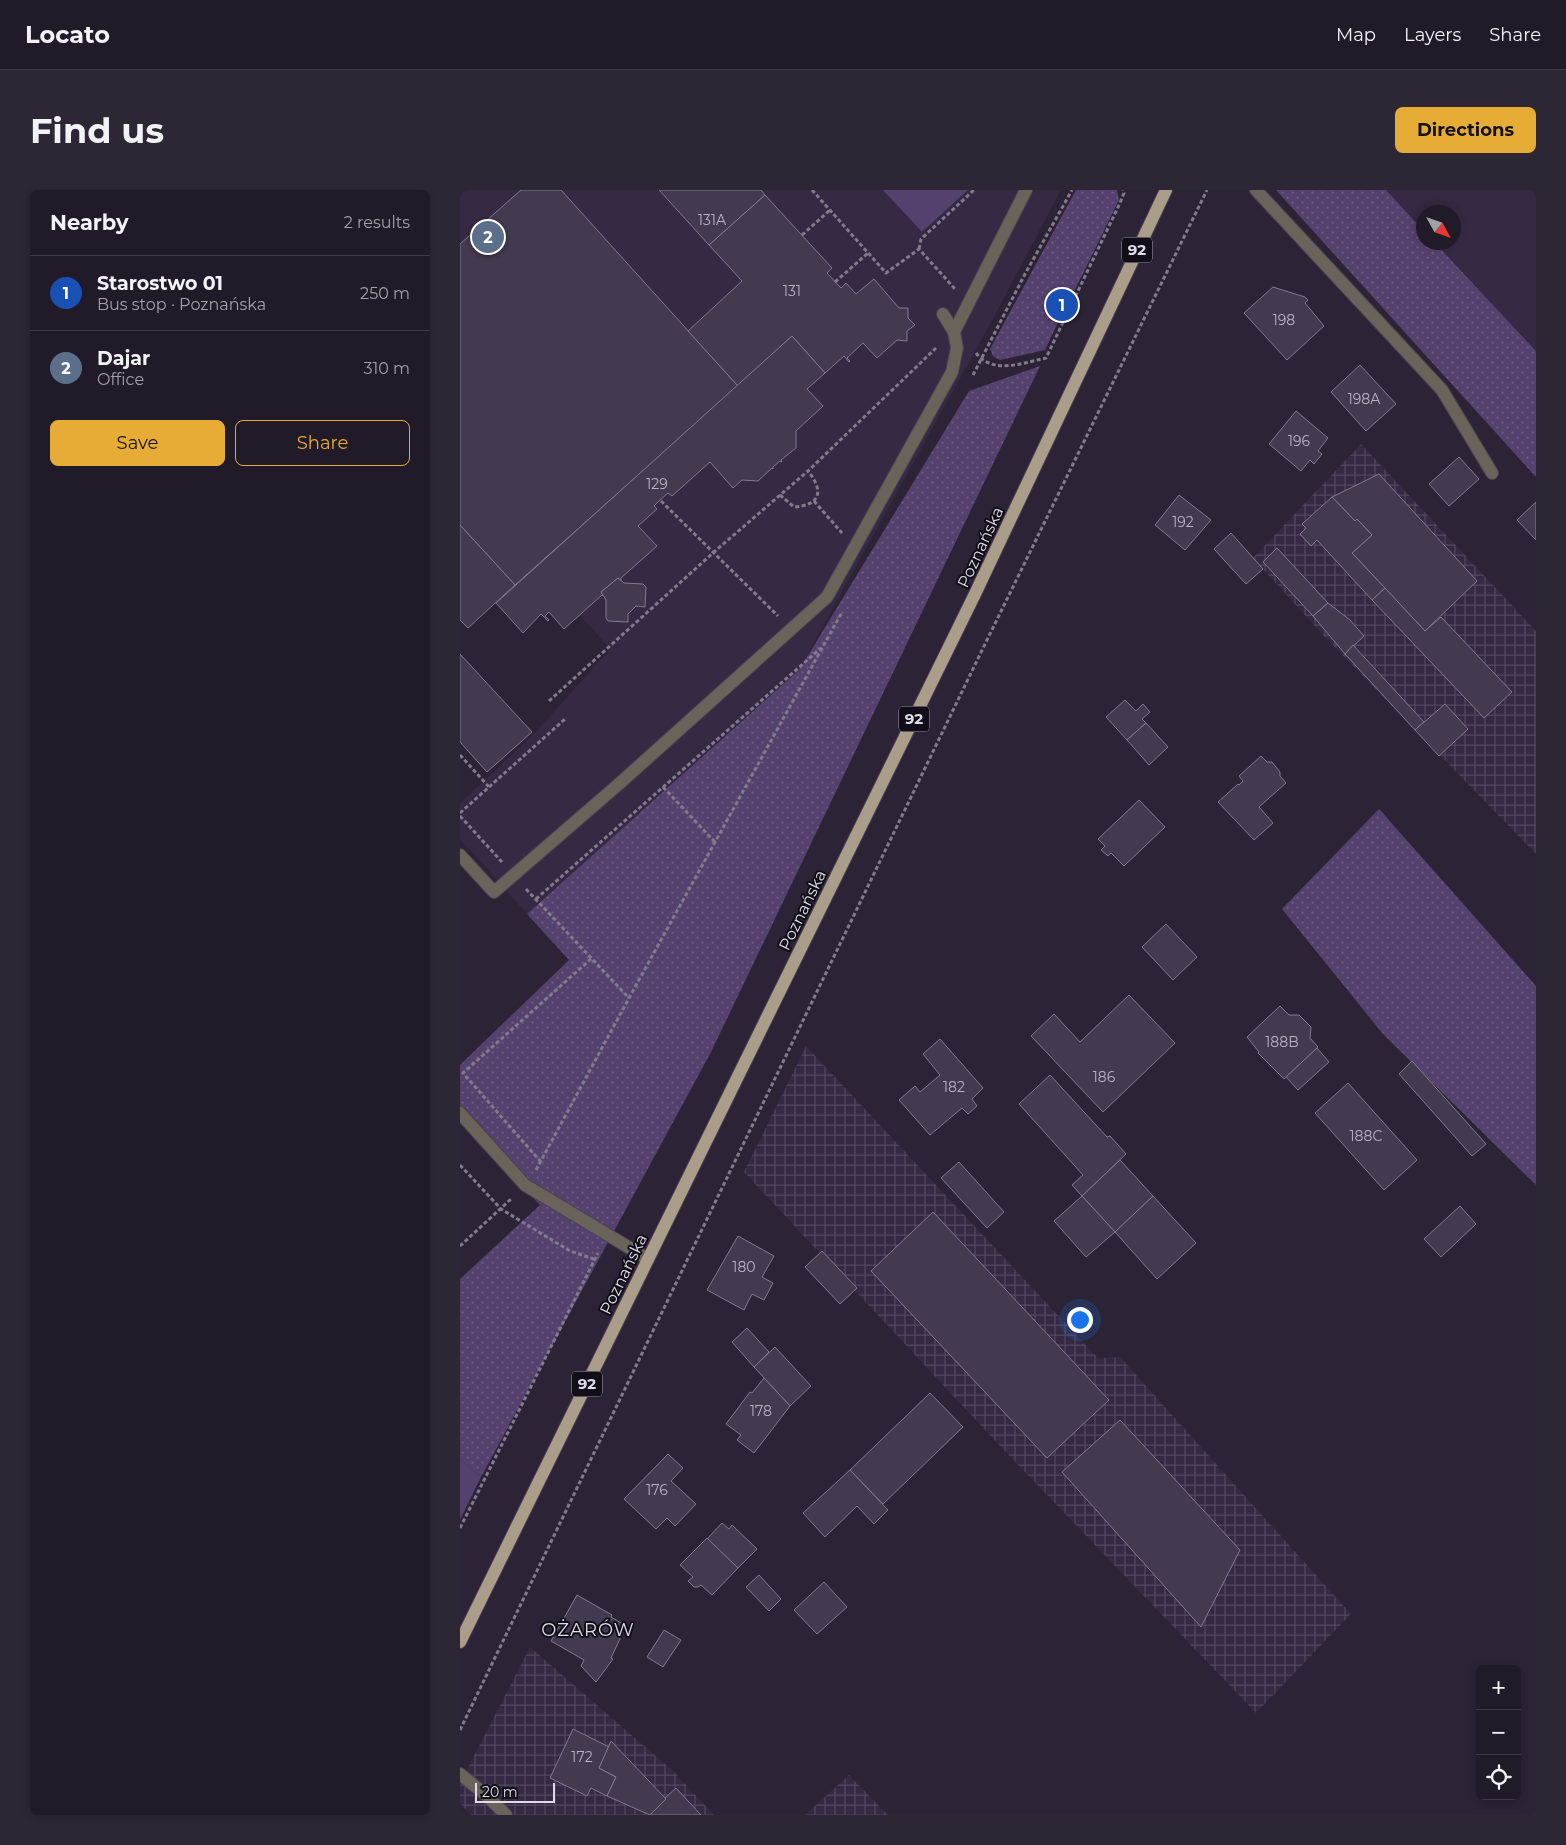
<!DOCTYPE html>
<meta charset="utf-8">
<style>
:root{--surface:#211a29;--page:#2d2735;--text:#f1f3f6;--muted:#a2a1a8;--line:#3e3846;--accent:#e7ac36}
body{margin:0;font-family:Montserrat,sans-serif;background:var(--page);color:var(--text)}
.controls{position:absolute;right:15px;bottom:15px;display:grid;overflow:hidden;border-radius:8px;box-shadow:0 2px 8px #0003}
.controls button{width:45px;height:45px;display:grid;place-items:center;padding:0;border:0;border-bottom:1px solid var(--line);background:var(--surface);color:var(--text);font:25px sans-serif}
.compass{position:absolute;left:956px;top:15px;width:45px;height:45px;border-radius:50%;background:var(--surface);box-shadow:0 2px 8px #0003;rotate:130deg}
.scale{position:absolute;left:15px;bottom:12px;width:80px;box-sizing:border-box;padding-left:5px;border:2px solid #e0dbe8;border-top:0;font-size:14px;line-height:18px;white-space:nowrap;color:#e0dbe8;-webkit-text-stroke:4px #120e17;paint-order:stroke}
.you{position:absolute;left:619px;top:1129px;width:18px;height:18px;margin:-12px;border:4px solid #fff;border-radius:50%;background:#1a73e8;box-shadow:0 0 0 8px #1a73e833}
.badge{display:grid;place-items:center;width:32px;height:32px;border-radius:50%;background:var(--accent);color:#fff;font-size:16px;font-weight:700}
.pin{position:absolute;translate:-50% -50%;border:2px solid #fff;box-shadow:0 1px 5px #0006}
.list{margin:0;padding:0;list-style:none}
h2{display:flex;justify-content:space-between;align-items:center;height:65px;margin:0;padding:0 20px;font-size:21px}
h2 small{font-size:16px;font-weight:400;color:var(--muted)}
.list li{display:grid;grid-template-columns:32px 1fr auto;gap:15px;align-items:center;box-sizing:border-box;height:75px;padding:0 20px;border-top:1px solid var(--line)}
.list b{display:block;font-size:19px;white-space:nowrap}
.list p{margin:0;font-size:16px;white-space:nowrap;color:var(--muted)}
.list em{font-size:16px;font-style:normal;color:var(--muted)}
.actions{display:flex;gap:10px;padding:15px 20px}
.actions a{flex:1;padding:11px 0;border:1px solid var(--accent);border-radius:8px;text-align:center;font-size:18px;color:var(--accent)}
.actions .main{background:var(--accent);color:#111}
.icon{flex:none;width:28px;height:28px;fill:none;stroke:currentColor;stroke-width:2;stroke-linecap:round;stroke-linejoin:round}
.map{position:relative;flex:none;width:1076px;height:1625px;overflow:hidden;border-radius:8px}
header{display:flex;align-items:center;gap:30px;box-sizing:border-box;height:70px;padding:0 25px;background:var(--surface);border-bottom:1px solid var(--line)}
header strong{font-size:24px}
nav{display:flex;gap:28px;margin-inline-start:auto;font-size:18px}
.intro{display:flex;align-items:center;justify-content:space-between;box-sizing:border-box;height:120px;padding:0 30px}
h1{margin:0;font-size:35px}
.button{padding:12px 22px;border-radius:8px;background:var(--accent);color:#111;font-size:18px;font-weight:700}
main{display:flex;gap:30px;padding:0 30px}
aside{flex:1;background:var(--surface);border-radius:8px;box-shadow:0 2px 8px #0003}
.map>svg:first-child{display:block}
</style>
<header>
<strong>Locato</strong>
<nav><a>Map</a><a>Layers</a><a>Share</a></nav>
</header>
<div class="intro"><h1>Find us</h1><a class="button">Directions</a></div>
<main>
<aside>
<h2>Nearby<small>2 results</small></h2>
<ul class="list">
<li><span class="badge" style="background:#1a4fb4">1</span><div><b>Starostwo 01</b><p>Bus stop · Poznańska</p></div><em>250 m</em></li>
<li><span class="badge" style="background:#5c6f8a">2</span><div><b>Dajar</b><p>Office</p></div><em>310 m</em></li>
</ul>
<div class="actions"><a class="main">Save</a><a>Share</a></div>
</aside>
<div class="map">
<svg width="1076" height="1625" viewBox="0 0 1076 1625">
<defs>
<pattern id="industrial-grid" width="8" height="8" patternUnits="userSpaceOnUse" patternTransform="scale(1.25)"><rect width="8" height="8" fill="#352943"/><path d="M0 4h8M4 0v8" fill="none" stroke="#52475e"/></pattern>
<pattern id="grass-dots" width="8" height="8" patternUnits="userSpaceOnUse" patternTransform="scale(1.25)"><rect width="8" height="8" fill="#55416d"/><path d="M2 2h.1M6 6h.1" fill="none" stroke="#6d5c82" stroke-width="1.8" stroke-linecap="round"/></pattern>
</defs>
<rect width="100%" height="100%" fill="#2c2337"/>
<g fill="#352943">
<path d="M0,0H601L534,127L339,480L67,724L0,649V613L73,545L150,459L0,291Z"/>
<path d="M926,0H1076V161L975,53L994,52V22H964L963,40Z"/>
</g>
<g fill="url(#industrial-grid)">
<path d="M901,254L1076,441V664L863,445L793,368Z"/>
<path d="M346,856L638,1168L660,1167L891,1424L796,1523L541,1257L284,982Z"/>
<path d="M70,1457L213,1581L254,1625H11L0,1614V1593Z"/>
<path d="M389,1585L428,1625H345Z"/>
</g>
<g fill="url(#grass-dots)">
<path d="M616,0H657L659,10L612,106L603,102L593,122L601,126L585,160L540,170L533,166L530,159Z"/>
<path d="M816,0H926L963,40L964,52L975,53L1076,161V287Z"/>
<path d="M580,176L251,862L21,1287L0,1269V1089L80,1015L0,931V875L109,770L67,724L339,480L509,201Z"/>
<path d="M919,619L1076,796V995L923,844L822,719Z"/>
</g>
<g fill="#55416d">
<path d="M423,0H508L462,42Z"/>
<path d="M0,1269L21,1287L0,1330Z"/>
</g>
<g fill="#433a4f" stroke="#847992">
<path d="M61,0H101L278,196L55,395L0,335V54Z"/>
<path d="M199,0H301L305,5L249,55Z"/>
<path d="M305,5L372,78L367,83L381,98L386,93L396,104L414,89L439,118H448V128L455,135L447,141V151L437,150L417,168L403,153L387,168L390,171L389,172L384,166L365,183L332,146L278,196L228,141L282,91L249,55Z"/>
<path d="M813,97L845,107L848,110L845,113L864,136L827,170L784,123Z"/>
<path d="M332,146L365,183L347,199L363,216L336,241V258L321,270L322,272L320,271L313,277V279L312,278L298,291L282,290L273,298L250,272L212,306L208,303L199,311L194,316L197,319L178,336L197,356L161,388V391L158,388L141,402L144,406L142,405L104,439L89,422L85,426L89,430L88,431L81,424L63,443L36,413Z"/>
<path d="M900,175L936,214L906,241L871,202Z"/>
<path d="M836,221L868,248L858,261L862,264L854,274L850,270L841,281L809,254Z"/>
<path d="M999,267L1019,289L989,316L969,294Z"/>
<path d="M919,284L1017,391L965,441L892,363L912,345L897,329L895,331L872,307Z"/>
<path d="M719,305L751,330L725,360L695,335Z"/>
<path d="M872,307L895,331L897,329L912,345L892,363L925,398L912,410L857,350L851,356L840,344L846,338L842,334Z"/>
<path d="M1076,312V350L1057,330Z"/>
<path d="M0,335L55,395L8,438L0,430Z"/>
<path d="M771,343L803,379L786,394L754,359Z"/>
<path d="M817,358L868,413L853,426L803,372Z"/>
<path d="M158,388L164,393L183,394L186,397L185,417L176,416L168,424V432L148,431L146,428V410L141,402Z"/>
<path d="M925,398L965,441L981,427L1052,502L1024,528L912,410Z"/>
<path d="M868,413L890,430L904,446L885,464L853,426Z"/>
<path d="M893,455L964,532L955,540L885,464Z"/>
<path d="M0,464L72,542L27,582L0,552Z"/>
<path d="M665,510L676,521L683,514L690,522L682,529L686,533L667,550L646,527Z"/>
<path d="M985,514L1008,539L979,566L955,540Z"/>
<path d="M686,533L708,557L689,575L667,550Z"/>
<path d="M801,566L807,572H812L820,582V586L826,593L799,617L813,633L794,650L758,612L778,594L779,595L783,591L779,586Z"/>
<path d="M679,610L705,637L664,676L651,663L648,666L641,660L645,656L638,649Z"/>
<path d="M706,734L737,767L713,790L682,757Z"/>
<path d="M669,805L715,853L643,922L571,846L594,824L620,852Z"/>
<path d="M820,816L829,825H839L851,837L850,848L858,857L824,889L798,863L799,862L787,847Z"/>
<path d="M480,849L523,898L512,909L517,916L508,924L502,918L470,945L439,910L455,896L460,902L480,885L463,864Z"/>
<path d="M857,858L869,872L838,900L826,887Z"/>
<path d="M952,871L1026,954L1012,966L939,884Z"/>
<path d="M590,885L647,947L650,946L666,964L622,1006L612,995L623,985L559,914Z"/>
<path d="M888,893L957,970L924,1000L855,923Z"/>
<path d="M660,970L693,1006L655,1042L622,1006Z"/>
<path d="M499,972L544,1022L527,1038L481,988Z"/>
<path d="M622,1006L655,1042L626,1067L594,1031Z"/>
<path d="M693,1006L736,1053L697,1089L655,1042Z"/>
<path d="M1000,1016L1016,1034L981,1067L964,1049Z"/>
<path d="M473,1022L649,1210L587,1268L411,1081Z"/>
<path d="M278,1046L314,1066L302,1087L313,1093L304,1110L292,1104L284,1120L247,1100Z"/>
<path d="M362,1061L397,1098L380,1114L345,1077Z"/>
<path d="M287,1138L309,1162L294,1177L272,1152Z"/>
<path d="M315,1157L351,1196L330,1216L294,1177Z"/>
<path d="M304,1188L330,1216L294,1263L277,1250L281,1245L266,1234L290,1202L292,1203Z"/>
<path d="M470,1203L503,1237L423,1314L390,1280Z"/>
<path d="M660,1230L780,1360L741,1437L602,1282Z"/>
<path d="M208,1264L223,1278L211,1291L236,1314L215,1336L207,1328L196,1339L164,1309Z"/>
<path d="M390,1280L428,1320L414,1334L397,1316L365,1347L343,1323Z"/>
<path d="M262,1333L269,1339L272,1335L297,1359L278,1378L247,1349Z"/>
<path d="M247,1348L278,1378L252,1405L241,1395L238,1397H234L228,1391L233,1387L220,1375Z"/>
<path d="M299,1385L321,1409L309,1421L286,1397Z"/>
<path d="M364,1392L387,1417L357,1444L334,1420Z"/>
<path d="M117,1405L152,1425L151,1427L166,1436L151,1468L153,1469L136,1492L121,1476L124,1470L91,1451Z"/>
<path d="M204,1440L221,1450L203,1477L187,1467Z"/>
<path d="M113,1539L149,1557L139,1578L156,1587L147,1606L131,1598L127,1606L90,1588Z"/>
<path d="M151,1551L206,1609L190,1625L147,1606L156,1587L139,1578Z"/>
<path d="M216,1598L241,1625H190L206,1609L205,1608Z"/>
</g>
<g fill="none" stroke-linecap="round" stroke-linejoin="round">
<g stroke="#494053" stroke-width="14">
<g id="service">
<path d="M796,0L982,200L1032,283"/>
<path d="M494,142L566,0"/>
<path d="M0,665L34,702L160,593L367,407L492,182L497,158L494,142L483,124"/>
<path d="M0,923L65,995L188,1069"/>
<path d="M0,1584L26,1605L46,1625"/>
</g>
</g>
<g stroke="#494053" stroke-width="14">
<path id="primary" d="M0,1452L515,404L706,0"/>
</g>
<g stroke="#827b8c" stroke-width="3" stroke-dasharray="4 2.5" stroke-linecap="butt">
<path d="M352,0L426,83L459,59L495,99"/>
<path d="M342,45L370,20"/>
<path d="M459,59L461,49L514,0"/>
<path d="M375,92L408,63"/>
<path d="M516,163C533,185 562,173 586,168L660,13L664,3L663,0"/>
<path d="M513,185L565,84L612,0"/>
<path d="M320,305L334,317C361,315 364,301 348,281"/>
<path d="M201,311L318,426"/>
<path d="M354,311L382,343"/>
<path d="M89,511L254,362L348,281L476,158"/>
<path d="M0,565L29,597"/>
<path d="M203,597L255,652"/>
<path d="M0,623L105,529"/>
<path d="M0,626L42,672"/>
<path d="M66,699L169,808"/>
<path d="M76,709L361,458"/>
<path d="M81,972L3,883L132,768"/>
<path d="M0,975L41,1019L110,1061L134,1069"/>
<path d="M76,980L169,808L382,422"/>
<path d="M0,1056L51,1009"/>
<path d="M0,1338L138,1063"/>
<path d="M0,1540L526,452L747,0"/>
</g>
<use href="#service" stroke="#696359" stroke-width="12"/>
<use href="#primary" stroke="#aa9d89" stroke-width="12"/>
</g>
<g text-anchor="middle" stroke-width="4" stroke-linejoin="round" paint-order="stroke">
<g font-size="14" fill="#b9b3c2">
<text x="252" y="35">131A</text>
<text x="332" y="106">131</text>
<text x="824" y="135">198</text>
<text x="904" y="214">198A</text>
<text x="839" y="256">196</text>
<text x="197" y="299">129</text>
<text x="723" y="337">192</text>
<text x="822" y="857">188B</text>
<text x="644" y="892">186</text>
<text x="494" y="902">182</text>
<text x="906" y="951">188C</text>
<text x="284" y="1082">180</text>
<text x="301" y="1226">178</text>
<text x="197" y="1305">176</text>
<text x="122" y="1572">172</text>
</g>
<g fill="#120e17" stroke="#a29ea9" stroke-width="1">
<rect x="662" y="47.5" width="30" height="25" rx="4"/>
<rect x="439" y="516.5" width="30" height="25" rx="4"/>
<rect x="112" y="1181.5" width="30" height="25" rx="4"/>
</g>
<g font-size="15" font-weight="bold" fill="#e0dbe8">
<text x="677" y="65">92</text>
<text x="454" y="534">92</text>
<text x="127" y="1199">92</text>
</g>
<g font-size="16" fill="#e0dbe8" stroke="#120e17">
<text transform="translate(520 357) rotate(-65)" y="6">Poznańska</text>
<text transform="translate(342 720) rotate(-64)" y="6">Poznańska</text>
<text transform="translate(163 1084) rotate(-64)" y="6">Poznańska</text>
</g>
<g font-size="18" letter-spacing="1" fill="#e0dbe8" stroke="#120e17">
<text x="128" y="1446">OŻARÓW</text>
</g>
</g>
</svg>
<div class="controls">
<button>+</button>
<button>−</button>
<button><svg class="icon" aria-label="locate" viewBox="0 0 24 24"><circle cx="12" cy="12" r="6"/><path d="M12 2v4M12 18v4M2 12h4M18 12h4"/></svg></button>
</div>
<svg class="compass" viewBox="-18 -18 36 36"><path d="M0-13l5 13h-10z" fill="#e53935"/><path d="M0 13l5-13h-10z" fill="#a2a1a8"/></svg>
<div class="scale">20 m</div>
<div class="you"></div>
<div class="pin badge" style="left:602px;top:115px;background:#1a4fb4">1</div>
<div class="pin badge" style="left:28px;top:47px;background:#5c6f8a">2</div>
</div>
</main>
